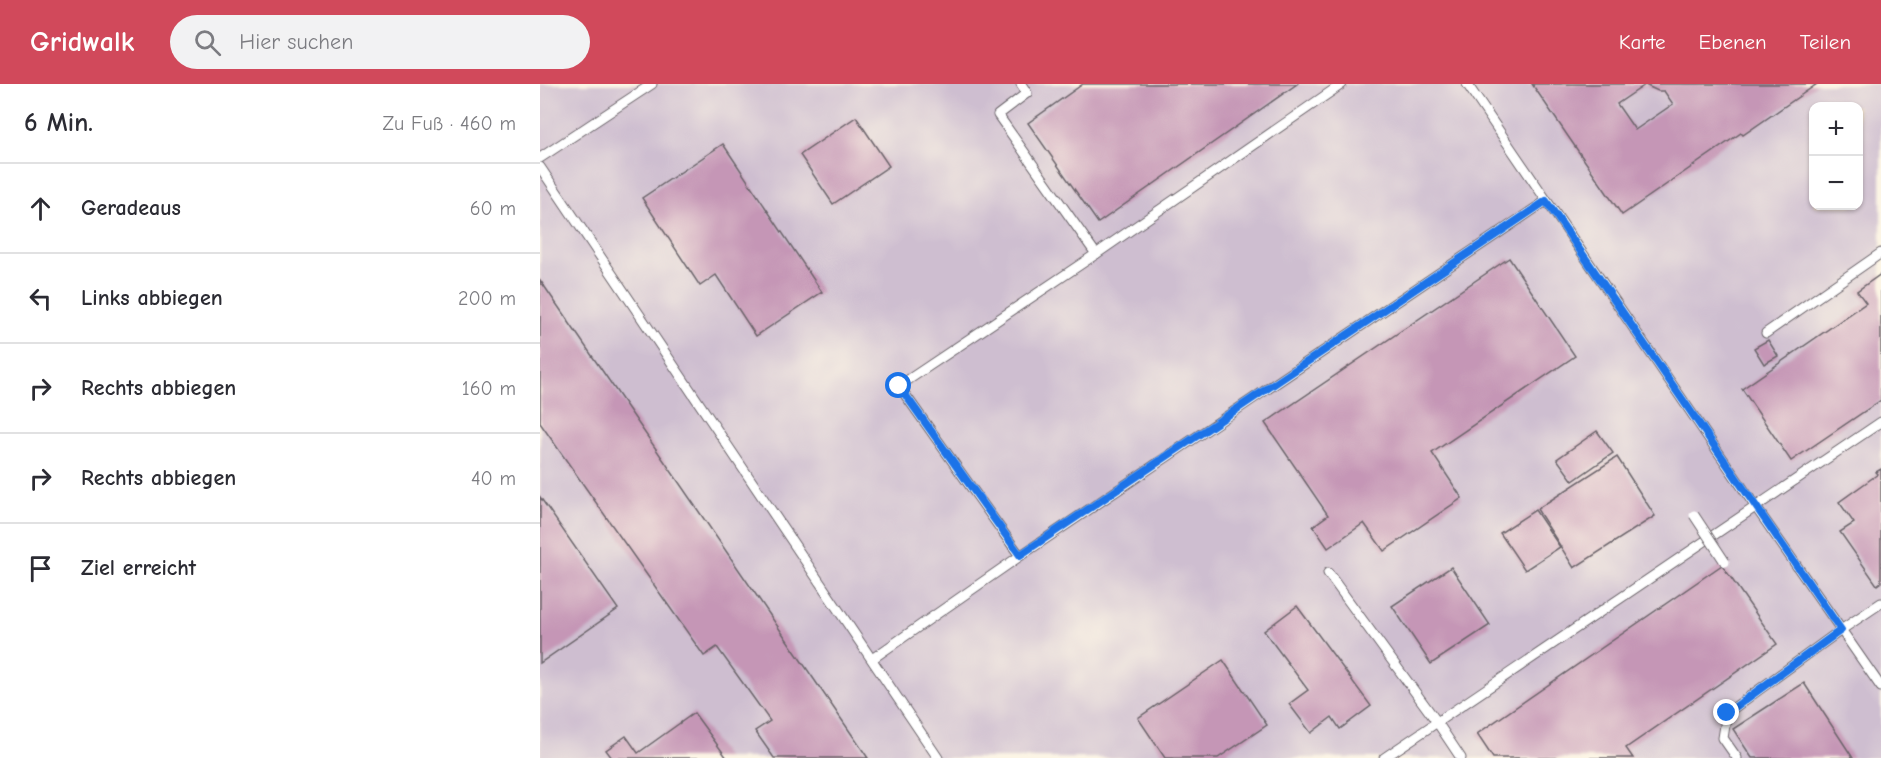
<!DOCTYPE html>
<html lang="de">
<meta charset="utf-8">
<style>
:root{--surface:#fff;--page:#f2f2f3;--text:#2b2b33;--muted:#7c7c81;--line:#e1e1e2;--accent:#d1495b}
body{margin:0;font-family:"Comic Neue",sans-serif;background:var(--page);color:var(--text)}
.controls{position:absolute;right:18px;top:18px;display:grid;overflow:hidden;border-radius:12px;box-shadow:0 2px 4px #0004}
.controls button{width:54px;height:54px;display:grid;place-items:center;padding:0;border:0;border-bottom:2px solid var(--line);background:var(--surface);color:var(--text);font:30px sans-serif}
.stop{position:absolute;width:18px;height:18px;margin:-14px;border:4px solid #1a73e8;border-radius:50%;background:#fff}
.stop.end{background:#1a73e8;border-color:#fff;box-shadow:0 2px 6px #0008}
.list{margin:0;padding:0;list-style:none}
h2{display:flex;justify-content:space-between;align-items:center;height:78px;margin:0;padding:0 24px;font-size:26px}
h2 small{font-size:20px;font-weight:400;color:var(--muted)}
.list li{display:grid;grid-template-columns:39px 1fr auto;gap:18px;align-items:center;box-sizing:border-box;height:90px;padding:0 24px;border-top:2px solid var(--line)}
.list b{display:block;font-size:22px;white-space:nowrap}
.list em{font-size:20px;font-style:normal;color:var(--muted)}
.icon{flex:none;width:33px;height:33px;fill:none;stroke:currentColor;stroke-width:2;stroke-linecap:round;stroke-linejoin:round}
.map{position:relative;flex:none;width:1341px;height:674px;overflow:hidden}
header{display:flex;align-items:center;gap:36px;box-sizing:border-box;height:84px;padding:0 30px;background:var(--accent);color:#fff}
header strong{font-size:28px}
nav{display:flex;gap:33px;margin-inline-start:auto;font-size:21px}
.search{width:420px;height:54px;background:var(--page);display:flex;align-items:center;gap:15px;box-sizing:border-box;padding:0 21px;border-radius:33px;color:var(--muted);font-size:22px}
main{display:flex}
aside{flex:1;background:var(--surface)}
.map>svg:first-child{display:block}
</style>
<header>
<strong>Gridwalk</strong>
<div class="search"><svg class="icon" aria-label="search" viewBox="0 0 24 24"><circle cx="10" cy="10" r="6"/><path d="M15 15l6 6"/></svg>Hier suchen</div>
<nav><a>Karte</a><a>Ebenen</a><a>Teilen</a></nav>
</header>
<main>
<aside>
<h2>6 Min.<small>Zu Fuß · 460 m</small></h2>
<ul class="list">
<li><svg class="icon" aria-label="ahead" viewBox="0 0 24 24"><path d="M12 20V5M6 11l6-6 6 6"/></svg><div><b>Geradeaus</b></div><em>60 m</em></li>
<li><svg class="icon" aria-label="left" viewBox="0 0 24 24"><path d="M17 20v-9H6M10 6l-5 5 5 5"/></svg><div><b>Links abbiegen</b></div><em>200 m</em></li>
<li><svg class="icon" aria-label="right" viewBox="0 0 24 24"><path d="M7 20v-9h11M14 6l5 5-5 5"/></svg><div><b>Rechts abbiegen</b></div><em>160 m</em></li>
<li><svg class="icon" aria-label="right" viewBox="0 0 24 24"><path d="M7 20v-9h11M14 6l5 5-5 5"/></svg><div><b>Rechts abbiegen</b></div><em>40 m</em></li>
<li><svg class="icon" aria-label="arrive" viewBox="0 0 24 24"><path d="M6 21V4h12l-3 4 3 4H6"/></svg><div><b>Ziel erreicht</b></div></li>
</ul>
</aside>
<div class="map">
<svg width="1341" height="674" viewBox="0 0 1341 674">
<rect width="100%" height="100%" fill="#fcf5e5"/>
<filter id="ink" filterUnits="userSpaceOnUse"><feTurbulence type="fractalNoise" baseFrequency=".0167" numOctaves="2"/><feDisplacementMap in="SourceGraphic" scale="12" xChannelSelector="R" yChannelSelector="G"/><feConvolveMatrix kernelMatrix="1 2 1 2 8 2 1 2 1" color-interpolation-filters="sRGB"/></filter>
<filter id="wash" filterUnits="userSpaceOnUse"><feTurbulence type="fractalNoise" baseFrequency=".008" numOctaves="4" result="noise"/><feDisplacementMap in="SourceGraphic" scale="24" xChannelSelector="R" yChannelSelector="G"/><feGaussianBlur stdDeviation="1.35" result="paint"/><feColorMatrix in="noise" values="0 0 0 0 0 0 0 0 0 0 0 0 0 0 0 0 0 1.4 0 .05"/><feComposite in="paint" operator="in"/></filter>
<g filter="url(#wash)">
<rect width="100%" height="100%" fill="#f3dfc1"/>
<path fill="#cebed0" fill-rule="evenodd" d="M0,0H1341V674H0ZM1274,22H1318V122H1274Z"/>
<g id="blocks">
<g fill="#c596b6" fill-rule="evenodd">
<path d="M543,0H757L558,139L488,39Z"/>
<path d="M992,0H1277L1203,51L1201,49L1082,131ZM1105,1L1118,7H1124L1133,20L1095,46L1077,20Z"/>
<path d="M316,33L349,82L293,120L260,71Z"/>
<path d="M183,60L282,208L216,252L176,191L160,202L102,114Z"/>
<path d="M969,174L1035,272L892,369L922,414L844,467L824,439L788,464L773,442L788,431L725,339Z"/>
<path d="M1341,190V316L1251,377L1202,305L1326,219L1317,207Z"/>
<path d="M0,196L328,674H234L215,647L230,637L177,563L164,572L0,339Z"/>
<path d="M1228,256L1238,272L1224,280L1214,264Z"/>
<path d="M1057,347L1073,369L1033,397L1017,375Z"/>
<path d="M1077,373L1115,432L1034,484L997,425Z"/>
<path d="M1341,385V498L1337,501L1300,448L1314,439L1299,418L1338,390L1336,388Z"/>
<path d="M0,413L78,525L0,579Z"/>
<path d="M995,426L1020,463L985,486L960,449Z"/>
<path d="M1182,481L1237,560L1086,664L1093,674H953L937,650Z"/>
<path d="M911,483L950,541L891,580L852,522Z"/>
<path d="M757,522L831,622L800,645L792,633L771,649L749,620L768,606L724,547Z"/>
<path d="M683,576L727,641L678,674H625L598,634Z"/>
<path d="M1264,599L1313,674H1212L1193,645Z"/>
<path d="M154,629L187,674H72L66,666L86,652L98,669Z"/>
</g>
</g>
</g>
<g filter="url(#ink)">
<use href="#blocks" fill-opacity="0" stroke="#6b646a" stroke-width="1.5"/>
<g fill="none" stroke-linecap="round" stroke-linejoin="round">
<g stroke="#6b646a" stroke-width="11">
<g id="service">
<path d="M481,0L487,9L458,31L556,170L802,0"/>
<path d="M927,0L1215,422L1341,603"/>
<path d="M0,74L112,0"/>
<path d="M0,83L398,674"/>
<path d="M1226,249L1341,169"/>
<path d="M480,472L1006,117"/>
<path d="M788,489L897,638L921,674"/>
<path d="M332,575L480,472L359,302L556,170"/>
<path d="M844,674L1341,338"/>
<path d="M1197,674L1183,654L1187,629L1301,546L1341,519"/>
</g>
</g>
<use href="#service" stroke="#fff" stroke-width="9"/>
<g stroke="#6b646a" stroke-width="11" stroke-linecap="butt">
<path id="service-bridge" d="M1154,431L1185,478"/>
</g>
<use href="#service-bridge" stroke="#fff" stroke-width="9"/>
</g>
</g>
<g fill="none" stroke-linecap="round" stroke-linejoin="round" filter="url(#ink)">
<path stroke="#1a73e8" stroke-width="8" d="M359,302L480,471L1006,117L1301,546L1187,629"/>
</g>
</svg>
<div class="controls">
<button>+</button>
<button>−</button>
</div>
<div class="stop" style="left:359px;top:302px"></div>
<div class="stop end" style="left:1187px;top:629px"></div>
</div>
</main>
